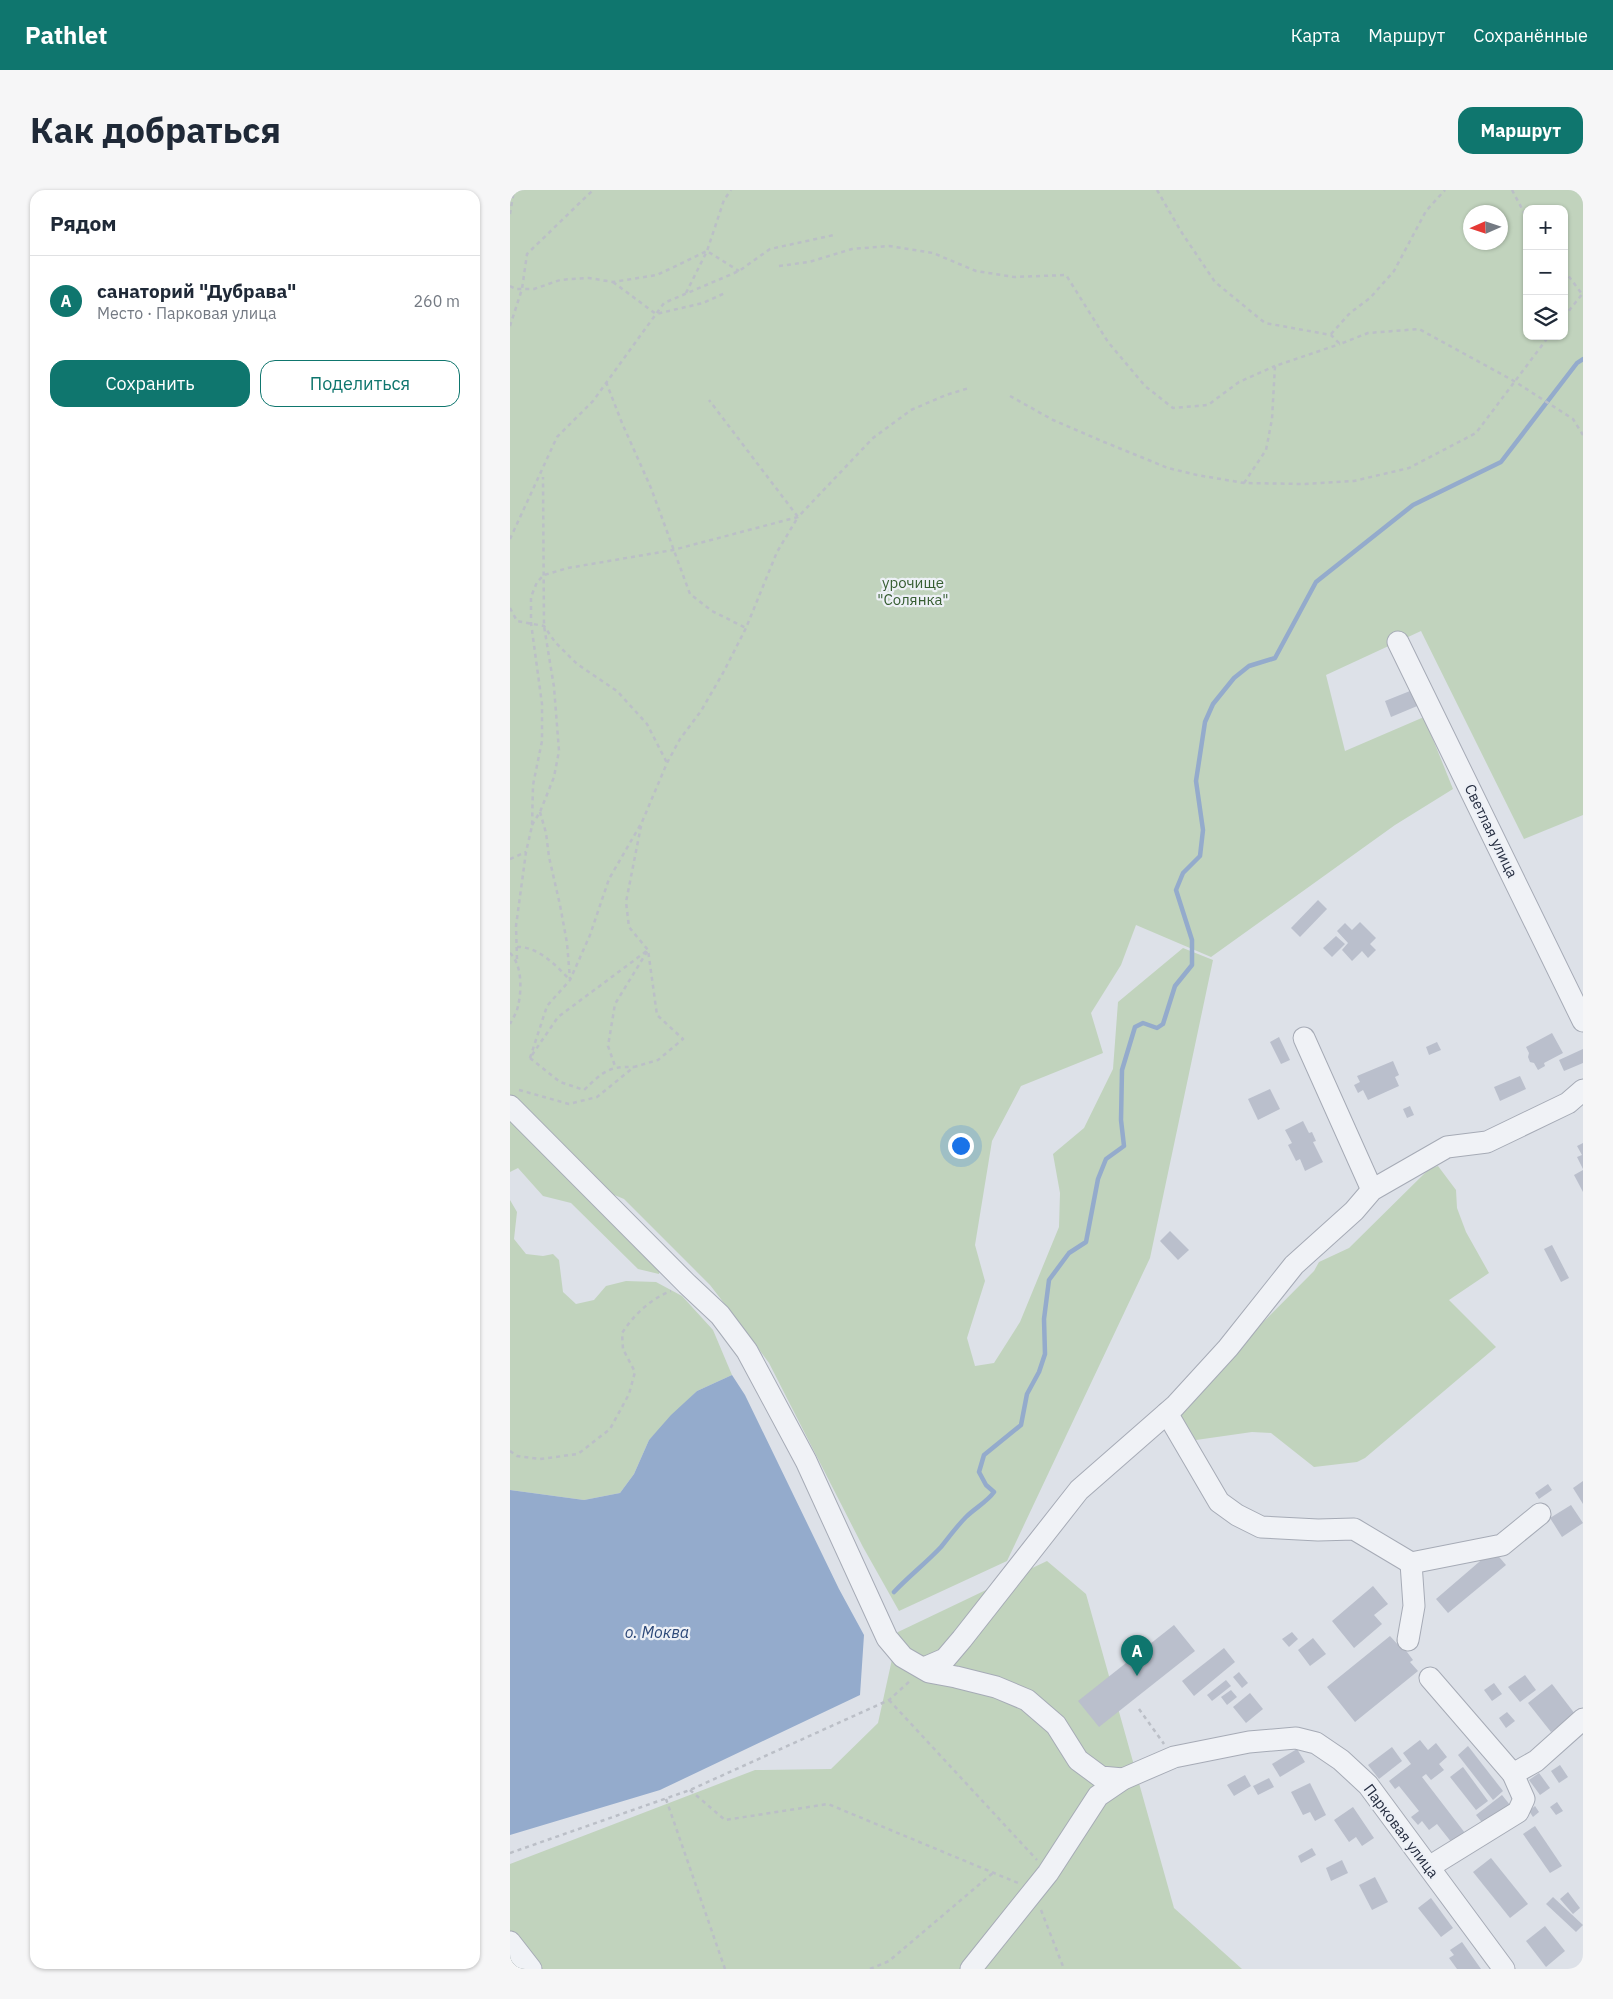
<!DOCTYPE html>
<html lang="ru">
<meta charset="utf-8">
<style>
:root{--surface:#fff;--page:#f6f6f7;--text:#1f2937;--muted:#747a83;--line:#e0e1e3;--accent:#0f766e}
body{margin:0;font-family:"IBM Plex Sans",sans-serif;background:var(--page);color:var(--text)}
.controls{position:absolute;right:15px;top:15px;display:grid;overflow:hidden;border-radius:10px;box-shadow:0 1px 4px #0004}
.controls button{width:45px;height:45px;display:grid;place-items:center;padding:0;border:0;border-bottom:1px solid var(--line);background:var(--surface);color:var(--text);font:25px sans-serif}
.compass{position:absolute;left:953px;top:15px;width:45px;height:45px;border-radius:50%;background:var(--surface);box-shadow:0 1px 4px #0004;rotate:267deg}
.you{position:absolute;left:450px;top:955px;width:18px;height:18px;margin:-12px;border:4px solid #fff;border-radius:50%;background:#1a73e8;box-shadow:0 0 0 8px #1a73e833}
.badge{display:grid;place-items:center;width:32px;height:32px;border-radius:50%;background:var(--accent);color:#fff;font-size:16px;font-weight:700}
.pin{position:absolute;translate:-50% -41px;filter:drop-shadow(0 1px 2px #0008)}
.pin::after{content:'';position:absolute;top:26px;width:18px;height:15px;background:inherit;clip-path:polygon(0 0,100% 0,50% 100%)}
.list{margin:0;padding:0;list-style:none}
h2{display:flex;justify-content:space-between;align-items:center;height:65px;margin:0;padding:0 20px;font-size:21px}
h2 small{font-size:16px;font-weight:400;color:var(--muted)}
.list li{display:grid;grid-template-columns:32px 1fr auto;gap:15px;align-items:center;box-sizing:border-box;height:90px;padding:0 20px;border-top:1px solid var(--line)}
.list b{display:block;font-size:19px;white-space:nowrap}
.list p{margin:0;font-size:16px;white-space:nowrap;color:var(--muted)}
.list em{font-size:16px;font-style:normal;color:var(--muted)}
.actions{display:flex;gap:10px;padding:15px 20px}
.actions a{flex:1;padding:11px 0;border:1px solid var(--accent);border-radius:15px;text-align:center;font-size:18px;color:var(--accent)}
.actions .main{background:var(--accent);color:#fff}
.icon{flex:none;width:28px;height:28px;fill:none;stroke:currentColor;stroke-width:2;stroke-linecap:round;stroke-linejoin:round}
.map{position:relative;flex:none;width:1073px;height:1779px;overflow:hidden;border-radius:15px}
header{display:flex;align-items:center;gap:30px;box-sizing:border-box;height:70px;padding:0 25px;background:var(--accent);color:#fff}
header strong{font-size:24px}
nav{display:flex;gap:28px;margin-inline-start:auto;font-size:18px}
.intro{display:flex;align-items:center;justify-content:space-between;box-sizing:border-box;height:120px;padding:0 30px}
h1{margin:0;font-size:35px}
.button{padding:12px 22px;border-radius:15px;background:var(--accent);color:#fff;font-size:18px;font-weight:700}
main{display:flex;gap:30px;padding:0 30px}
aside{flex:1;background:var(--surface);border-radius:15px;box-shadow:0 1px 4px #0004}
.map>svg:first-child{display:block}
</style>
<header>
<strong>Pathlet</strong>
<nav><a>Карта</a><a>Маршрут</a><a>Сохранённые</a></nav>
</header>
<div class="intro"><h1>Как добраться</h1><a class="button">Маршрут</a></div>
<main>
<aside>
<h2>Рядом<small></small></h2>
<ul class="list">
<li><span class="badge">A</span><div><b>санаторий &quot;Дубрава&quot;</b><p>Место · Парковая улица</p></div><em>260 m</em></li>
</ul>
<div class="actions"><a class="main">Сохранить</a><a>Поделиться</a></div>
</aside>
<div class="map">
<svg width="1073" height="1779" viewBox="0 0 1073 1779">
<rect width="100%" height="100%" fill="#dde1e8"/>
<g fill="#c1d3bd" fill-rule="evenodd">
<path d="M0,0H1073V625L1014,649L911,441L816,485L835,561L914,527L943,599L885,635L701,767L626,735L611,775L581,823L593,863L511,896L482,951L465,1055L475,1091L457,1148L465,1176L484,1173L510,1132L549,1037L550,1003L543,964L574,938L603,879L608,812L673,758L703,770L640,1068L497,1371L389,1421L353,1357L259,1173L234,1139L200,1095L114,1009L61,987L150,1078L149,1084L128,1079L61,1013L33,1006L8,978L0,982ZM1017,19H1054V146H1017ZM961,22H991V52H961Z"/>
<path d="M928,976L946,1000L947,1018L956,1042L979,1083L939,1110L986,1157L855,1268L847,1272L804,1277L761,1243L742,1242L686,1250L670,1238L665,1221L804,1081L809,1072L839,1058L919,979Z"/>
<path d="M0,1010L7,1022L4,1049L16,1064L33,1066L43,1064L49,1070L53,1102L66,1114L84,1110L96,1096L116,1091L146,1092L172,1106L203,1140L222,1185L187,1201L139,1250L124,1284L110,1303L74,1310L0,1300Z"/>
<path d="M537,1371L576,1404L664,1718L732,1779H0V1674L245,1580L321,1579L368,1533L388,1442Z"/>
</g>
<path fill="#94abcc" d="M222,1185L235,1205L329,1399L354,1445L350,1505L150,1600L0,1645V1300L74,1310L110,1303L124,1284L139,1250L161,1225L187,1201Z"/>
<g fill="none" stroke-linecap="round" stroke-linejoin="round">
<path stroke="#94abcc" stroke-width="4.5" d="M384,1402C399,1386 416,1373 431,1357C439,1347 447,1336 456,1327C465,1318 477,1312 484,1302L476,1295L469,1282L474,1265L511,1235L517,1204L529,1182L535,1164L534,1129L539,1090L559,1063L576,1052L588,989L596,969L614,956L611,930L612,880L625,837L633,833L647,838L653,834L665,796L682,775V750L666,700L673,683L690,666L693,640L686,591L695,532L703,514L724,488L739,476L765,468L806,392L903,315L991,272L1067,173L1073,169"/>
</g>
<g fill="#babfcc">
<path d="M905,499L912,514L881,527L875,511Z"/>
<path d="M808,710L817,719L790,747L781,738Z"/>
<path d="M850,732L866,748L860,754L866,760L858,768L852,761L842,771L832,760L838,753L827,741L835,733L842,740Z"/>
<path d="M826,746L835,754L822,767L813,758Z"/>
<path d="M1042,843L1053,863L1034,873L1035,876L1028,880L1024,873L1020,872L1018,867L1019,863L1016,857Z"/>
<path d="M769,847L780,870L771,874L760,852Z"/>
<path d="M927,852L931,860L919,865L916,857Z"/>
<path d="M1073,859V873L1054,881L1049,870Z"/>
<path d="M883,871L889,885L885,887L889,896L858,910L853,900L848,903L844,895L850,892L847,886Z"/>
<path d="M1010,886L1016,899L990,911L984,897Z"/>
<path d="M760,899L770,919L748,930L738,909Z"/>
<path d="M900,916L904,925L897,928L893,919Z"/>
<path d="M793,931L799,943L802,942L806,951L803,952L813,972L795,981L790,969L786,971L778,955L782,953L775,940Z"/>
<path d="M1073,953V979L1067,967L1072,965L1067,956Z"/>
<path d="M1073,980V1002L1064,985Z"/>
<path d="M660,1041L679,1060L668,1070L650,1051Z"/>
<path d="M1042,1055L1059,1088L1051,1092L1034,1059Z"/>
<path d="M1073,1291V1314L1063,1298Z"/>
<path d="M1038,1294L1042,1300L1029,1309L1025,1303Z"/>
<path d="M1061,1315L1073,1333L1052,1347L1040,1328Z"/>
<path d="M983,1360L996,1375L938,1423L926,1409Z"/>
<path d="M863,1396L878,1414L864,1425L872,1434L844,1458L822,1431Z"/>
<path d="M664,1435L685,1461L589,1537L568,1511Z"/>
<path d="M782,1442L788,1449L779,1457L772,1449Z"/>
<path d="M880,1446L889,1456L891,1454L903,1470L900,1472L908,1481L845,1532L817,1497Z"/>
<path d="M803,1448L816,1464L800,1476L788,1460Z"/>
<path d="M714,1458L725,1472L684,1506L672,1491Z"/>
<path d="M729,1482L738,1493L732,1498L723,1487Z"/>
<path d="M1015,1485L1026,1500L1010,1512L998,1497Z"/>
<path d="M716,1490L721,1496L702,1511L697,1505Z"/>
<path d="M984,1493L992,1504L982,1511L974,1500Z"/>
<path d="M1042,1494L1065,1524L1041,1542L1018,1513Z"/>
<path d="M721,1500L727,1507L717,1515L711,1507Z"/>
<path d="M740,1503L753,1519L736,1533L723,1517Z"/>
<path d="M997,1522L1005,1531L996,1538L989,1528Z"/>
<path d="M910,1550L918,1560L926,1553L937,1567L929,1574L934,1580L921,1590L916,1584L912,1587L955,1643L942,1653L927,1634L919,1640L912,1631L908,1635L901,1627L909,1621L889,1596L885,1599L879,1591L901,1574L893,1563Z"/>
<path d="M958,1556L993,1601L983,1610L948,1565Z"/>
<path d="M882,1557L892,1571L869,1589L858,1575Z"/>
<path d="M787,1559L795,1572L770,1587L762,1574Z"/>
<path d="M1050,1575L1058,1587L1049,1593L1041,1581Z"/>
<path d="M953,1577L978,1611L966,1620L940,1587Z"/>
<path d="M1029,1583L1040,1598L1030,1605L1019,1590Z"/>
<path d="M735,1585L741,1596L724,1606L717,1595Z"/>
<path d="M759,1588L764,1597L748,1605L743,1596Z"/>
<path d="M800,1593L816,1625L805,1631L800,1622L793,1625L781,1602Z"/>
<path d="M992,1605L1000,1615L974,1635L966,1625Z"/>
<path d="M1047,1612L1053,1621L1046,1625L1040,1617Z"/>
<path d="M1025,1616L1029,1622L1023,1627L1019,1621Z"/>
<path d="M843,1617L864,1648L852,1656L846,1647L839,1652L824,1630Z"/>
<path d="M1025,1636L1052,1676L1040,1683L1013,1644Z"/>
<path d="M802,1658L806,1665L791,1673L788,1666Z"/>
<path d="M981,1668L1018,1714L1000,1728L963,1682Z"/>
<path d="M832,1670L838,1683L821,1691L816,1678Z"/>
<path d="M865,1687L878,1712L862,1720L849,1695Z"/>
<path d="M1058,1702L1070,1718L1063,1724L1050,1709Z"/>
<path d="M1043,1707L1073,1735L1066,1742L1036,1714Z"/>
<path d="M921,1708L943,1738L931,1747L908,1718Z"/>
<path d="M1035,1736L1055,1761L1036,1777L1016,1751Z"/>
<path d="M952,1752L971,1779H947L939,1768L944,1765L940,1760Z"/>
</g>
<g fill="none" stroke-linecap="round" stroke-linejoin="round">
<g stroke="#a6abb6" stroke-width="23">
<g id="minor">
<path d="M888,452L1073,831"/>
<path d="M794,848L862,1000"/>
<path d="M0,916L177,1094L210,1125L237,1161L296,1271L377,1448L393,1467L419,1482L446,1487L486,1497L517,1510L546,1535L568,1570L591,1587L613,1589"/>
<path d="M657,1223L709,1312L727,1325L751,1337L808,1340L844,1339L901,1373L992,1355L1030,1324"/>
<path d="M898,1450L904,1416L901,1373"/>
<path d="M414,1478L435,1469L452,1449L569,1300L665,1216L718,1158L784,1075L844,1021L862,1000L937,957L977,952L1058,913L1073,900"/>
<path d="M1003,1584L1026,1571L1073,1529"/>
<path d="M919,1677L1008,1622L1014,1609L1003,1584L920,1488"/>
<path d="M0,1752L21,1779"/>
<path d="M461,1779L538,1683L588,1606L613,1589L664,1567L739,1552L786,1548L806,1553L831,1570L858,1595L994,1779"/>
</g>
</g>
<g stroke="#bbbfc7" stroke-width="2.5" stroke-dasharray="4 4" stroke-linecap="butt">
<path d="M647,0L672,43L705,92L755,133L821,145L830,154L858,143L909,139L1004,191L1063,229L1073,245"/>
<path d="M1002,0L1017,28"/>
<path d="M0,24L4,0"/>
<path d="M269,76L299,72L342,59L379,56L423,63L466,81L504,87L556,85L598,152L635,196L663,218L698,215L729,192L765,176"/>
<path d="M1054,80L1072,104"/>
<path d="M103,92L146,124L193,113L215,103"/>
<path d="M0,96L6,99H24L50,90L62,89L79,88L103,92L147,85L197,61L229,81"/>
<path d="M176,103L197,61L214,10L221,0"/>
<path d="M1054,127L1073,103"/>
<path d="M0,136L12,99L17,64L83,0"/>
<path d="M821,144L840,123L860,108L884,81L916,21L935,0"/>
<path d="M96,192L112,233L141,298L180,404L202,421L236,438"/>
<path d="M500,206L543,230L594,252L658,278L687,285L734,293L793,294L844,291L899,278L966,243L1039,146"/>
<path d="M734,293L756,260L762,229L765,176L830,154"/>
<path d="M0,349L47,247L83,211L154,113L229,81L260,59L324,45"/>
<path d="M0,418L7,431L34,436L45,452L67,474L107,501L137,534L157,573"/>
<path d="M30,622L36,643L39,667L50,715L57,753L60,789"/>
<path d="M22,635L30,622L44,587L49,561L44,497L34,436L33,287"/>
<path d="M0,669L16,662"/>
<path d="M7,757C27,756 46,775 59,789"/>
<path d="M0,763C12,774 12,800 8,816C7,822 3,828 0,834"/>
<path d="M7,769L6,736L16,662L22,636L23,595L32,551V514L21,433V407L27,392L34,385L58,378L163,360L288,327L363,248L401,220L436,205L459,198"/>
<path d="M22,865L48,827L138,760L105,814L98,856L105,876"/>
<path d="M20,868L37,816L60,790L80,745L99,689L132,632L157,573L170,549L191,521L213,483L236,438L267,362L288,327L199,210"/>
<path d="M20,868L50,892L74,900C92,883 97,876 124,877"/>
<path d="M9,900L59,914L87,907L124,877L148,870L173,849L147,825L138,760L119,737L116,712L131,636"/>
<path d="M0,1261L7,1266L30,1269L68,1264L100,1239L119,1204L125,1182L113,1159L112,1143C124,1125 140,1109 161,1101"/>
<path d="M379,1510L527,1670"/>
<path d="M629,1519L654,1554"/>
<path d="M180,1600L215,1630L318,1614L508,1693"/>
<path d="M156,1609L215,1779"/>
<path d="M0,1663L180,1600L379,1510L401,1490"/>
<path d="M531,1720L554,1779"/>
<path d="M360,1779L379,1771L484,1682"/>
</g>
<use href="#minor" stroke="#f0f2f6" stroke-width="21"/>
</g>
<g text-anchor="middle" stroke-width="4.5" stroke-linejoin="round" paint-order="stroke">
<g font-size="15" fill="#365d31" stroke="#edf0f6">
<text x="403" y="398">урочище<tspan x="403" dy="17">"Солянка"</tspan></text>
</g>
<g font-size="15" fill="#252d40" stroke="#edf0f6">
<text transform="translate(981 641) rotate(64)" y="5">Светлая улица</text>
<text transform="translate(891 1641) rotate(53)" y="5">Парковая улица</text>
</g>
<g font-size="16" font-style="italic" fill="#2c4878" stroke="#edf0f6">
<text x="147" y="1448">о. Моква</text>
</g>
</g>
</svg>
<div class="controls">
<button>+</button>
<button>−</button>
<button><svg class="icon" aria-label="layers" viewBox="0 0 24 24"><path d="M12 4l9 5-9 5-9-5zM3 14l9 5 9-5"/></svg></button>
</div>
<svg class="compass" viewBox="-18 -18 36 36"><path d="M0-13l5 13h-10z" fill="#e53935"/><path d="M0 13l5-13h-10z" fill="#747a83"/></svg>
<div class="you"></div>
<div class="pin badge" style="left:627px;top:1486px">A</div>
</div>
</main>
